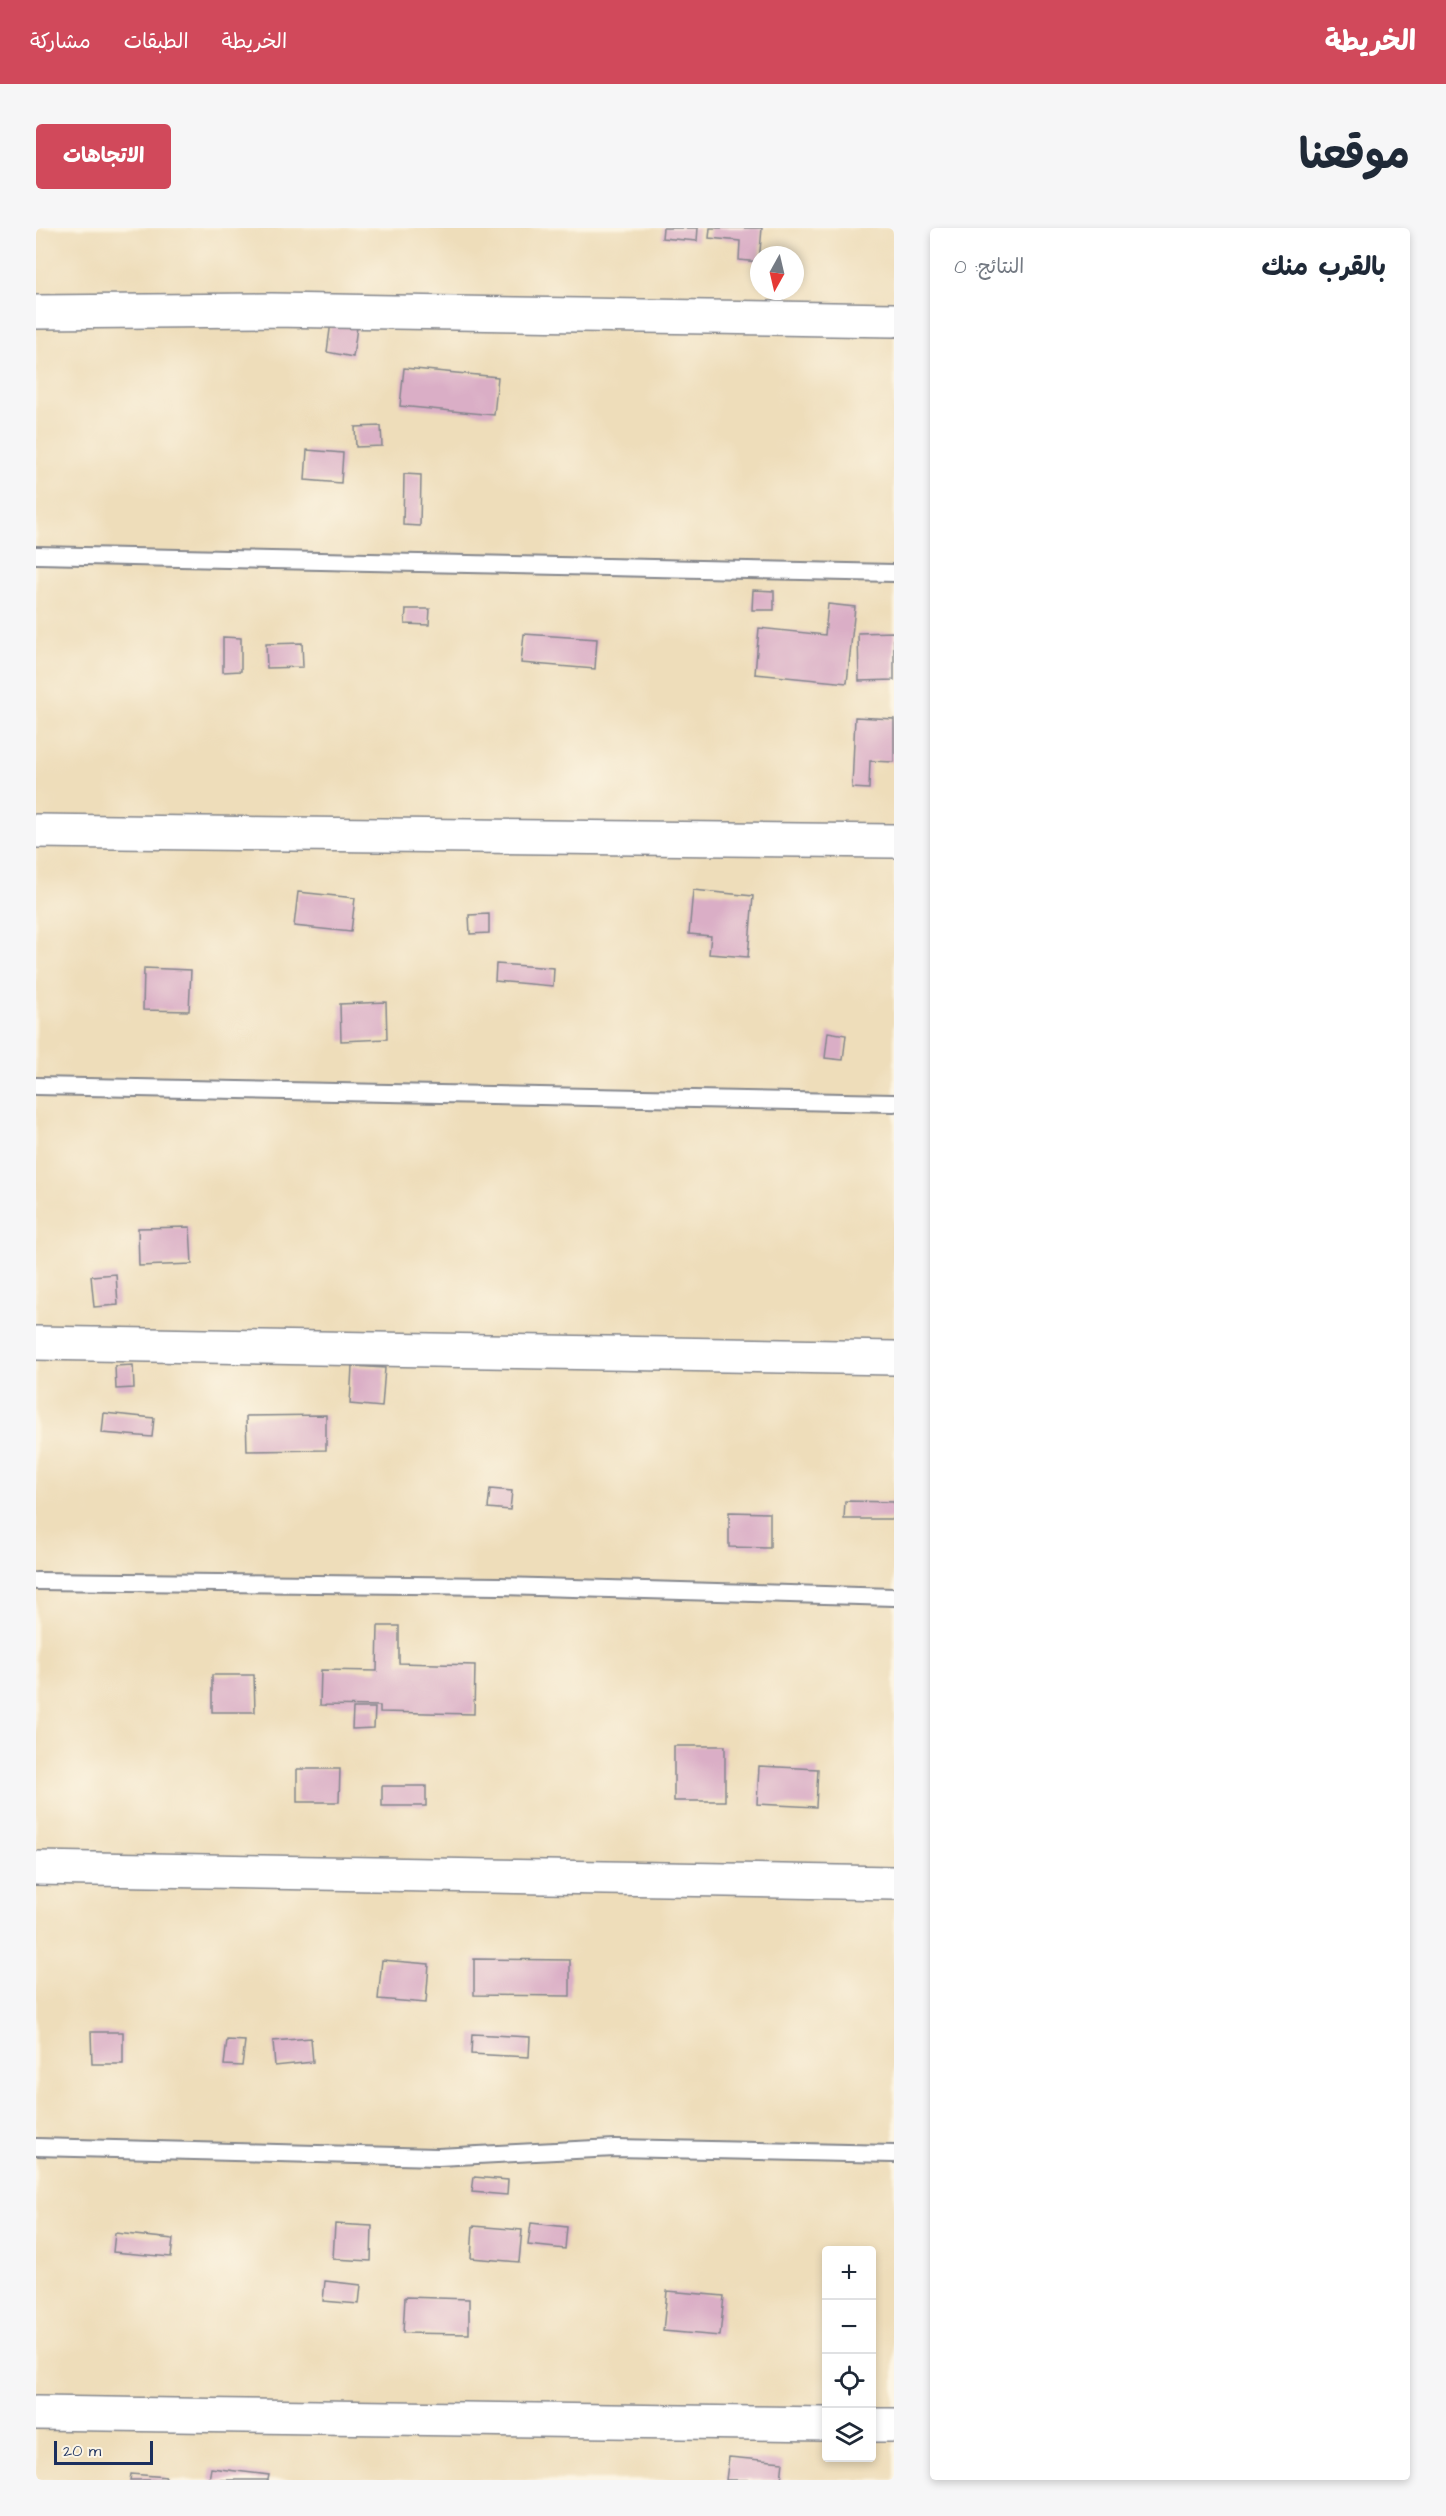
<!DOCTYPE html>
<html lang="ar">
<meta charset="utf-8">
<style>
:root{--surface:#fff;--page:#f6f6f7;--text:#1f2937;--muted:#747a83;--line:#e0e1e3;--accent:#d1495b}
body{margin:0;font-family:"Architects Daughter","Playpen Sans Arabic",sans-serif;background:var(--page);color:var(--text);direction:rtl}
.controls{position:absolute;right:18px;bottom:18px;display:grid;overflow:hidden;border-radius:6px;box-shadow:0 3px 9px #0003}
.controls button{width:54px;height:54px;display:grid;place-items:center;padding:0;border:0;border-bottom:2px solid var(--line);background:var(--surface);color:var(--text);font:30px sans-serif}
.compass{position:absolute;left:714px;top:18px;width:54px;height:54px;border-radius:50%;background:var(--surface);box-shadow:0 3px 9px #0003;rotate:188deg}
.scale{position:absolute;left:18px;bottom:15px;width:99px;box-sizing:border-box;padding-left:6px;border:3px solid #1b2f5e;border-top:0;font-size:16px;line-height:21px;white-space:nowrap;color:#1b2f5e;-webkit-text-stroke:4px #fcf5e5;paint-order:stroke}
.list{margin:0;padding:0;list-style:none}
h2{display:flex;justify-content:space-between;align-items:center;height:78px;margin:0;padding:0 24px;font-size:26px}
h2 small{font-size:20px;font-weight:400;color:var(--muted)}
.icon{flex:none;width:33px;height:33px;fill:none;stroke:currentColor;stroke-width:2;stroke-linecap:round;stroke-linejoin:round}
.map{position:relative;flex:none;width:858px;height:2252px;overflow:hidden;direction:ltr;border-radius:6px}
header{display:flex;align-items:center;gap:36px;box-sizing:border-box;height:84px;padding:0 30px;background:var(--accent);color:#fff}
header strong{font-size:28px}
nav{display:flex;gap:33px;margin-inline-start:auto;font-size:21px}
.intro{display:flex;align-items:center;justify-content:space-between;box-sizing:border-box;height:144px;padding:0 36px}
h1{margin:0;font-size:42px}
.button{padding:15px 27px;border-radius:6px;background:var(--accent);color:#fff;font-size:21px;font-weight:700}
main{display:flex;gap:36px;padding:0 36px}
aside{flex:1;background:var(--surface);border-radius:6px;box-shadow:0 3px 9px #0003}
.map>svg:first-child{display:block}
</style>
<header>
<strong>الخريطة</strong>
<nav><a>الخريطة</a><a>الطبقات</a><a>مشاركة</a></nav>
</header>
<div class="intro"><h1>موقعنا</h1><a class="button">الاتجاهات</a></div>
<main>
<aside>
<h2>بالقرب منك<small>النتائج: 0</small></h2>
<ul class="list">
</ul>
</aside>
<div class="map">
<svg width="858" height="2252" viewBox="0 0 858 2252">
<rect width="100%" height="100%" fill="#fcf5e5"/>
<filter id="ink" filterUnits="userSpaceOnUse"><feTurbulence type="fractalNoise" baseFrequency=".0167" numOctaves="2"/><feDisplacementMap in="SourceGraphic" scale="12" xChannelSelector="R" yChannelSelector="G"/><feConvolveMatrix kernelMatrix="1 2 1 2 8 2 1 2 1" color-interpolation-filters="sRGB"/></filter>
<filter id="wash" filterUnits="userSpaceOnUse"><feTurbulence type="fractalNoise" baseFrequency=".008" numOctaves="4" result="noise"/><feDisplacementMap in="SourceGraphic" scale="24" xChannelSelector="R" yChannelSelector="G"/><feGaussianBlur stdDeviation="1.35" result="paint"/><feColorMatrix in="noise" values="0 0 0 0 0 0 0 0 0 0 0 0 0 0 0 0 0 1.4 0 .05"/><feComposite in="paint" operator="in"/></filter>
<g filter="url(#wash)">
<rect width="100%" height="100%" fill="#eeddba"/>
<g id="blocks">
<g fill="#daaec6">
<path d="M627,0H662L661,13L626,10Z"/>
<path d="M674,0H726L723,34L703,32L704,13L673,10Z"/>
<path d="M295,94L321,99L317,129L291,124Z"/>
<path d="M368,140L462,149L458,187L364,178Z"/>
<path d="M345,198L346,218L320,219L319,199Z"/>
<path d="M271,222L307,225L305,255L269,252Z"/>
<path d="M368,246L385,247L384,298L367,297Z"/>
<path d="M717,362L738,363V382H716Z"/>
<path d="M792,376L819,379L811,455L719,446L723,400L789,407Z"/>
<path d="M370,381H394L393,397L369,396Z"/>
<path d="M858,404V452L823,453L822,405Z"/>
<path d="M488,406L561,411L559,441L485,435Z"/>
<path d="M187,409L205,410V443L187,444Z"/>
<path d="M266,415L267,439L231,440L230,416Z"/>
<path d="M819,489L858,491V534L834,533L833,561L816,560Z"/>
<path d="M657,662L717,668L712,729L673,726L675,708L653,706Z"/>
<path d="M262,664L319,670L315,704L258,698Z"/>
<path d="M453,686V705L434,706L433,687Z"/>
<path d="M460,736L518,740L517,758L459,753Z"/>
<path d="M108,740L155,742L153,783L107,782Z"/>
<path d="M350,774L351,811L305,813L304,776Z"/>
<path d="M792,804L810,807L807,832L789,830Z"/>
<path d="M154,999L156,1036L103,1038L102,1000Z"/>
<path d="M80,1046L82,1077L58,1079L55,1048Z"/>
<path d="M97,1137L98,1160L80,1161L79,1138Z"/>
<path d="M316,1138L349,1140L346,1179L314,1176Z"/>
<path d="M68,1185L118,1190L116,1209L66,1205Z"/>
<path d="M290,1187V1222L211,1223L210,1188Z"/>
<path d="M454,1261L476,1263L474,1282L452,1280Z"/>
<path d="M809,1273L858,1274V1291H808Z"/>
<path d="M693,1284L734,1285V1320L693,1319Z"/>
<path d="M342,1398H363V1435L439,1437L438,1486L344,1484V1478L284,1477L285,1442L341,1443Z"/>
<path d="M176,1447H218L219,1484H176Z"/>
<path d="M317,1480H339L338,1500L316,1501Z"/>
<rect x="638" y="1518" width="51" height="55"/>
<path d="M723,1538L782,1541L780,1579L721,1576Z"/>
<path d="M261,1541H304L303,1574H261Z"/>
<rect x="346" y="1558" width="44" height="20"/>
<path d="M438,1731L534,1732V1768L438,1767Z"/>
<path d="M346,1732L393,1736L390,1775L342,1771Z"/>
<path d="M55,1804H87V1836H56Z"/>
<path d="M436,1806L494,1809L493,1829L435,1826Z"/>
<path d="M275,1810L277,1834L239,1838L237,1813Z"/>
<path d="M191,1812L209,1813L206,1838L188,1837Z"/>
<path d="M438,1949L472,1952L471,1967L436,1964Z"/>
<path d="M495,1995L531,1999L529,2021L492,2017Z"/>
<path d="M299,1996L336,1998L335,2033L297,2031Z"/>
<path d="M437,1998L486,2002L483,2034L435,2030Z"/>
<path d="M79,2005L137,2011L135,2029L77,2024Z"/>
<path d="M289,2053L325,2057L323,2076L287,2073Z"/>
<path d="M631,2063L688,2068L684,2108L627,2103Z"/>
<path d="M369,2069L433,2071V2106L367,2105Z"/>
<path d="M693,2229L747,2234L745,2252H690Z"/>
<path d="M175,2240L233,2247L232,2252H173Z"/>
<path d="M95,2246L130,2249L129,2252H94Z"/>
</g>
</g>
</g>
<g filter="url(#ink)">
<use href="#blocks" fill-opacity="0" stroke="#84868c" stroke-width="1.5"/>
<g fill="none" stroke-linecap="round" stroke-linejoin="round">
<g stroke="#84868c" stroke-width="20">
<g id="service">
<path d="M0,327L858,345"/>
<path d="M0,858L858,875"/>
<path d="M0,1353L464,1358L858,1369"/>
<path d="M0,1919L402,1929L579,1920L858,1926"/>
</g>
</g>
<g stroke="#84868c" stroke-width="36">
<g id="minor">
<path d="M0,84L236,82L858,92"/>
<path d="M0,603L858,613"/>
<path d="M0,1115L858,1130"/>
<path d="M0,1640L858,1655"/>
<path d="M0,2185L790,2196"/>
<path d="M836,2197H858"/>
</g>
</g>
<use href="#service" stroke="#fff" stroke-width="16"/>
<use href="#minor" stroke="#fff" stroke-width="33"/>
</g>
</g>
</svg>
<div class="controls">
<button>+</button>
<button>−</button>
<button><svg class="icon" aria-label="locate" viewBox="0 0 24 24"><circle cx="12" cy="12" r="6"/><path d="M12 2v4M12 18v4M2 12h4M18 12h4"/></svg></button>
<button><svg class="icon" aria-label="layers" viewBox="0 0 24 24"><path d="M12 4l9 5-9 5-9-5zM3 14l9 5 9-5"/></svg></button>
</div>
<svg class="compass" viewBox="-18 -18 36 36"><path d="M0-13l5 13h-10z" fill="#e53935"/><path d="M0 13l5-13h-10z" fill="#747a83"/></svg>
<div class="scale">20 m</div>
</div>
</main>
